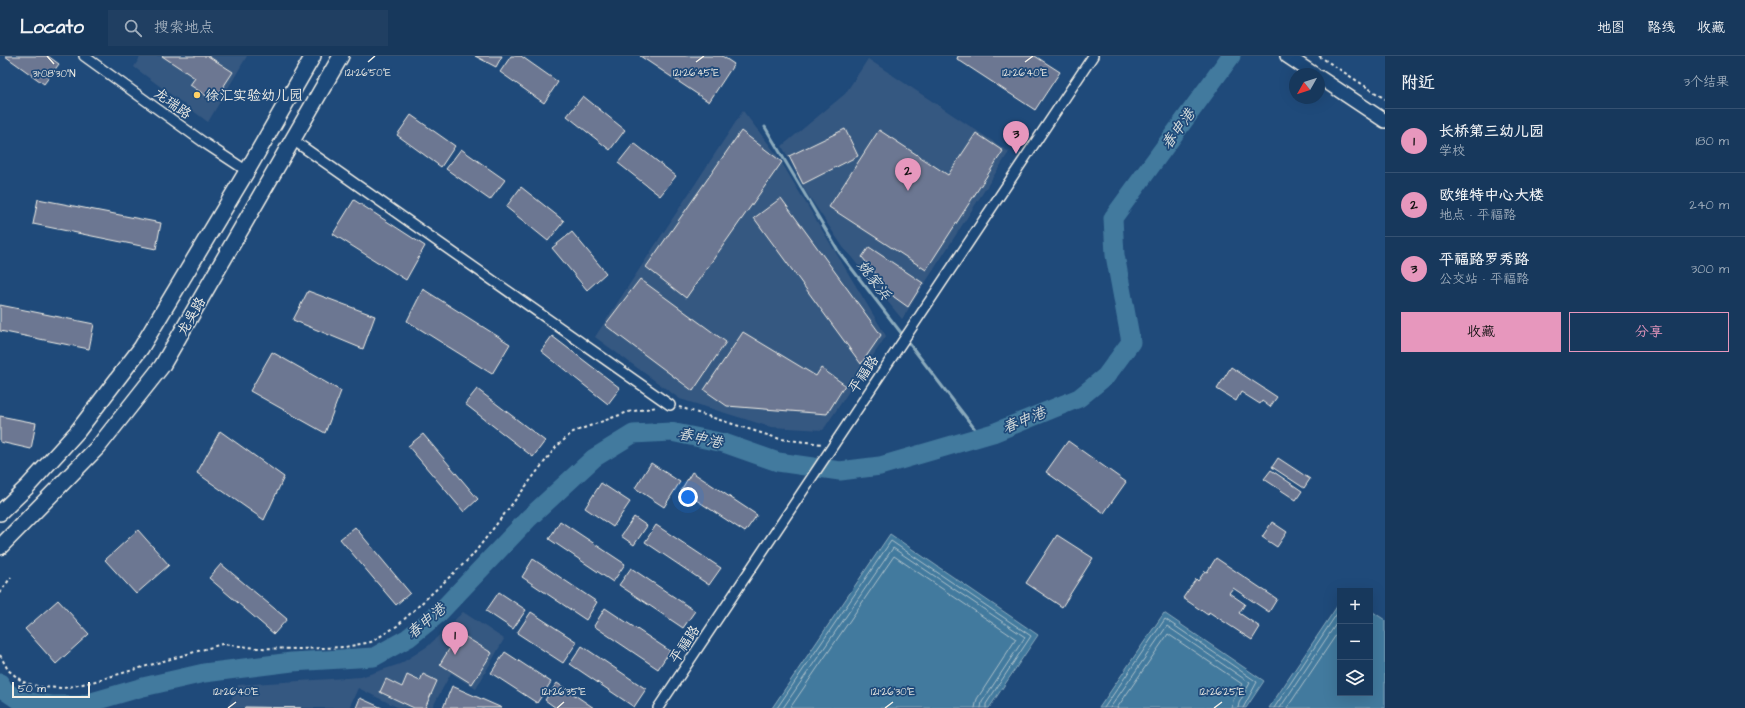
<!DOCTYPE html>
<html lang="zh">
<meta charset="utf-8">
<style>
:root{--surface:#17385c;--page:#203f62;--text:#f1f3f6;--muted:#9eacbb;--line:#365272;--accent:#e797bd}
body{margin:0;font-family:"Architects Daughter","LXGW WenKai TC",sans-serif;background:var(--page);color:var(--text)}
.controls{position:absolute;right:12px;bottom:12px;display:grid;overflow:hidden;border-radius:0px;box-shadow:0 4px 16px #0002}
.controls button{width:36px;height:36px;display:grid;place-items:center;padding:0;border:0;border-bottom:1px solid var(--line);background:var(--surface);color:var(--text);font:20px sans-serif}
.compass{position:absolute;left:1289px;top:12px;width:36px;height:36px;border-radius:50%;background:var(--surface);box-shadow:0 4px 16px #0002;rotate:231deg}
.scale{position:absolute;left:12px;bottom:10px;width:78px;box-sizing:border-box;padding-left:4px;border:2px solid #f4f1e8;border-top:0;font-size:11px;line-height:14px;white-space:nowrap;color:#f4f1e8;-webkit-text-stroke:3px #1f4a7a;paint-order:stroke}
.you{position:absolute;left:688px;top:441px;width:14px;height:14px;margin:-10px;border:3px solid #fff;border-radius:50%;background:#1a73e8;box-shadow:0 0 0 6px #1a73e833}
.badge{display:grid;place-items:center;width:26px;height:26px;border-radius:50%;background:var(--accent);color:#111;font-size:13px;font-weight:700}
.pin{position:absolute;translate:-50% -33px;filter:drop-shadow(0 1px 2px #0008)}
.pin::after{content:'';position:absolute;top:21px;width:14px;height:12px;background:inherit;clip-path:polygon(0 0,100% 0,50% 100%)}
.list{margin:0;padding:0;list-style:none}
h2{display:flex;justify-content:space-between;align-items:center;height:52px;margin:0;padding:0 16px;font-size:17px}
h2 small{font-size:13px;font-weight:400;color:var(--muted)}
.list li{display:grid;grid-template-columns:26px 1fr auto;gap:12px;align-items:center;box-sizing:border-box;height:64px;padding:0 16px;border-top:1px solid var(--line)}
.list b{display:block;font-size:15px;white-space:nowrap}
.list p{margin:0;font-size:13px;white-space:nowrap;color:var(--muted)}
.list em{font-size:13px;font-style:normal;color:var(--muted)}
.actions{display:flex;gap:8px;padding:12px 16px}
.actions a{flex:1;padding:9px 0;border:1px solid var(--accent);border-radius:0px;text-align:center;font-size:14px;color:var(--accent)}
.actions .main{background:var(--accent);color:#111}
.icon{flex:none;width:22px;height:22px;fill:none;stroke:currentColor;stroke-width:2;stroke-linecap:round;stroke-linejoin:round}
.map{position:relative;flex:none;width:1385px;height:652px;overflow:hidden}
header{display:flex;align-items:center;gap:24px;box-sizing:border-box;height:56px;padding:0 20px;background:var(--surface);border-bottom:1px solid var(--line)}
header strong{font-size:19px}
nav{display:flex;gap:22px;margin-inline-start:auto;font-size:14px}
.search{width:280px;height:36px;background:var(--page);display:flex;align-items:center;gap:10px;box-sizing:border-box;padding:0 14px;border-radius:0px;color:var(--muted);font-size:15px}
main{display:flex}
aside{flex:1;background:var(--surface)}
.map>svg:first-child{display:block}
</style>
<header>
<strong>Locato</strong>
<div class="search"><svg class="icon" aria-label="search" viewBox="0 0 24 24"><circle cx="10" cy="10" r="6"/><path d="M15 15l6 6"/></svg>搜索地点</div>
<nav><a>地图</a><a>路线</a><a>收藏</a></nav>
</header>
<main>
<div class="map">
<svg width="1385" height="652" viewBox="0 0 1385 652">
<rect width="100%" height="100%" fill="#1f4a7a"/>
<filter id="ink" filterUnits="userSpaceOnUse"><feTurbulence type="fractalNoise" baseFrequency=".025" numOctaves="2"/><feDisplacementMap in="SourceGraphic" scale="8" xChannelSelector="R" yChannelSelector="G"/><feConvolveMatrix kernelMatrix="1 2 1 2 8 2 1 2 1" color-interpolation-filters="sRGB"/></filter>
<g filter="url(#ink)">
<g fill="#365881">
<path d="M141,0H247L208,66L134,11Z"/>
<path d="M868,3L1009,96L902,263L843,191L806,136L782,90L845,38Z"/>
<path d="M743,55L777,99L886,280L823,374L771,371L680,343L595,281Z"/>
<path d="M463,556L504,583L476,633L451,617L432,652H399L358,632L349,652H227L238,629L361,621L400,608L428,590Z"/>
</g>
<g fill="#437a9e" stroke="#8aaabc">
<path d="M890,478L1038,579L989,652H772Z"/>
<path d="M1340,546V637H1370V554L1385,564V652H1269Z"/>
<path d="M1164,557L1264,625L1246,652H1099Z"/>
</g>
<g fill="none" stroke-linecap="round" stroke-linejoin="round">
<g stroke="#adc1ca" stroke-width="1">
<path d="M777,652L891,485L1031,580L986,648V652"/>
<path d="M783,652L893,492L1025,581L982,646L981,652"/>
<path d="M790,652L894,500L1016,583L977,643L975,652"/>
<path d="M1104,652L1165,563L1257,626L1243,652"/>
<path d="M1110,652L1167,570L1250,627L1239,647L1238,652"/>
<path d="M1117,652L1168,578L1242,628L1233,644L1232,652"/>
<path d="M1274,652L1340,553"/>
<path d="M1280,652L1340,562"/>
<path d="M1287,652L1340,573"/>
</g>
<path stroke="#8aaabc" stroke-width="3" d="M765,71L839,196L981,381"/>
<path stroke="#437a9e" stroke-width="19" d="M0,627L4,634L20,645L52,649H81L143,631L204,617L292,606L374,601L408,582L439,557L529,462L594,402L633,378L671,376L724,387L778,406L840,415L880,410L993,377L1079,342L1106,320L1131,286L1115,199L1113,162L1231,0"/>
</g>
<g fill="#6c7792" stroke="#f4f1e8">
<path d="M5,0H48L59,8L44,28Z"/>
<path d="M162,0H208L233,16L214,45L190,29L195,22Z"/>
<path d="M475,0H502L496,11Z"/>
<path d="M511,0H521L558,26L544,47L500,16Z"/>
<path d="M640,0H722L734,8L709,46Z"/>
<path d="M958,0H1035L1060,16L1035,54L957,3Z"/>
<path d="M583,40L625,74L610,94L567,60Z"/>
<path d="M411,59L455,90L441,111L397,79Z"/>
<path d="M845,73L858,100L803,128L789,100Z"/>
<path d="M879,74L948,119L976,77L1003,95L926,214L829,151Z"/>
<path d="M741,75L782,106L686,242L646,211Z"/>
<path d="M634,87L676,120L660,140L618,107Z"/>
<path d="M461,93L505,124L490,144L446,113Z"/>
<path d="M521,131L564,165L548,185L506,151Z"/>
<path d="M781,142L881,279L861,308L754,162Z"/>
<path d="M38,143L161,167L156,193L33,168Z"/>
<path d="M354,144L425,190L406,224L333,178Z"/>
<path d="M572,176L606,217L587,234L552,192Z"/>
<path d="M869,191L923,227L908,251L894,241L862,201Z"/>
<path d="M640,223L726,286L693,335L605,269Z"/>
<path d="M423,233L510,288L492,318L407,265Z"/>
<path d="M308,235L375,260L363,293L293,264Z"/>
<path d="M0,249L94,268L89,293L0,275Z"/>
<path d="M743,276L816,320L821,312L845,329L827,358L727,350L704,334Z"/>
<path d="M552,280L620,332L608,348L541,295Z"/>
<path d="M272,296L341,335L325,377L250,335Z"/>
<path d="M1231,311L1277,341L1270,351L1262,345L1260,348L1241,336L1236,345L1217,333Z"/>
<path d="M477,333L545,385L533,401L465,348Z"/>
<path d="M0,360L36,367L31,393L0,386Z"/>
<path d="M220,375L284,421L264,464L197,417Z"/>
<path d="M423,378L478,443L464,456L408,390Z"/>
<path d="M1068,385L1126,426L1104,457L1046,416Z"/>
<path d="M1278,402L1310,423L1304,432L1272,411Z"/>
<path d="M651,407L680,426L664,451L635,432Z"/>
<path d="M1271,414L1302,435L1296,444L1264,423Z"/>
<path d="M692,416L757,459L745,476L681,434Z"/>
<path d="M601,427L630,446L613,471L585,452Z"/>
<path d="M634,461L647,470L634,489L621,480Z"/>
<path d="M560,465L625,508L613,526L549,483Z"/>
<path d="M1272,466L1287,476L1277,491L1262,481Z"/>
<path d="M656,469L721,512L709,529L645,486Z"/>
<path d="M355,471L410,537L396,549L340,483Z"/>
<path d="M138,474L169,509L136,538L105,504Z"/>
<path d="M1057,479L1093,502L1062,551L1026,527Z"/>
<path d="M1216,502L1277,543L1269,556L1233,532L1229,537L1245,548L1239,557L1260,571L1252,584L1209,556L1208,559L1183,542L1196,523L1198,525L1205,515L1207,516Z"/>
<path d="M533,503L597,546L586,564L522,521Z"/>
<path d="M221,508L287,563L274,578L209,522Z"/>
<path d="M631,512L695,555L683,572L619,529Z"/>
<path d="M499,536L526,554L513,573L486,555Z"/>
<path d="M58,544L89,578L56,608L25,573Z"/>
<path d="M605,552L670,595L658,613L594,570Z"/>
<path d="M531,556L577,586L563,607L517,577Z"/>
<path d="M459,577L492,597L472,628L440,608Z"/>
<path d="M582,590L646,633L634,651L570,608Z"/>
<path d="M505,596L551,626L537,647L491,617Z"/>
<path d="M423,618L437,625L425,652H414L380,636L386,623L402,631L407,619L420,625Z"/>
<path d="M557,627L594,652H556L545,644Z"/>
<path d="M452,630L502,652H443Z"/>
<path d="M360,642L382,652H356Z"/>
<path d="M245,651L301,652H244Z"/>
</g>
<g fill="none" stroke-linecap="round" stroke-linejoin="round">
<g stroke="#f4f1e8" stroke-width="12">
<g id="street">
<path d="M84,0L206,88L247,115"/>
<path d="M293,84L670,349"/>
<path d="M658,652L1093,0"/>
</g>
</g>
<g stroke="#f4f1e8" stroke-width="16">
<g id="secondary">
<path d="M1287,0L1314,18"/>
<path d="M1319,21L1385,65"/>
</g>
</g>
<g stroke="#f4f1e8" stroke-width="18">
<g id="primary">
<path d="M0,457L27,431L77,376L141,292L247,115L313,0"/>
<path d="M0,491L98,391L162,310L341,0"/>
</g>
</g>
<g stroke="#f4f1e8" stroke-width="2" stroke-dasharray="3 3" stroke-linecap="butt">
<path d="M1319,0L1385,43"/>
<path d="M679,351L780,383L823,388"/>
<path d="M0,537L11,521"/>
<path d="M0,599L8,614L23,626L40,631L64,632L92,626L222,588L257,592L300,593L345,591L371,586L397,570L472,500L556,391L573,376L628,356L657,351"/>
</g>
<use href="#street" stroke="#1f4a7a" stroke-width="9"/>
<use href="#secondary" stroke="#1f4a7a" stroke-width="13"/>
<use href="#primary" stroke="#1f4a7a" stroke-width="15"/>
</g>
</g>
<path fill="none" stroke="#f4f1e8" stroke-width="1.5" d="M47,0L54,8M368,6L375,0M696,6L704,0M1025,6L1033,0M228,652L236,646M557,652L564,646M885,652L893,646M1214,652L1222,646"/>
<circle fill="#ffd166" stroke="#1f4a7a" stroke-width="1.5" cx="197" cy="39" r="4"/>
<g text-anchor="middle" stroke-width="3.5" stroke-linejoin="round" paint-order="stroke">
<g font-size="14" fill="#f4f1e8" stroke="#1f4a7a" text-anchor="start">
<text x="205" y="44">徐汇实验幼儿园</text>
</g>
<g font-size="14" fill="#f4f1e8" stroke="#1f4a7a">
<text transform="translate(173 47) rotate(36)" y="5">龙瑞路</text>
<text transform="translate(191 260) rotate(-60)" y="5">龙吴路</text>
<text transform="translate(863 318) rotate(-56)" y="5">平福路</text>
<text transform="translate(684 588) rotate(-56)" y="5">平福路</text>
</g>
<g font-size="15" font-style="italic" fill="#d9dfdd" stroke="#1f4a7a">
<text transform="translate(1178 73) rotate(-54)" y="5">春申港</text>
<text transform="translate(874 224) rotate(53)" y="5">姚家浜</text>
<text transform="translate(1024 364) rotate(-22)" y="5">春申港</text>
<text transform="translate(700 382) rotate(13)" y="5">春申港</text>
<text transform="translate(426 565) rotate(-40)" y="5">春申港</text>
</g>
</g>
<g font-size="10" text-anchor="middle" fill="#f4f1e8" stroke="#1f4a7a" stroke-width="3.5" stroke-linejoin="round" paint-order="stroke">
<text x="368" y="20">121°26'50"E</text>
<text x="696" y="20">121°26'45"E</text>
<text x="1025" y="20">121°26'40"E</text>
<text x="54" y="21">31°08'30"N</text>
<text x="236" y="639">121°26'40"E</text>
<text x="564" y="639">121°26'35"E</text>
<text x="893" y="639">121°26'30"E</text>
<text x="1222" y="639">121°26'25"E</text>
</g>
</svg>
<div class="controls">
<button>+</button>
<button>−</button>
<button><svg class="icon" aria-label="layers" viewBox="0 0 24 24"><path d="M12 4l9 5-9 5-9-5zM3 14l9 5 9-5"/></svg></button>
</div>
<svg class="compass" viewBox="-18 -18 36 36"><path d="M0-13l5 13h-10z" fill="#e53935"/><path d="M0 13l5-13h-10z" fill="#9eacbb"/></svg>
<div class="scale">50 m</div>
<div class="you"></div>
<div class="pin badge" style="left:455px;top:599px">1</div>
<div class="pin badge" style="left:908px;top:135px">2</div>
<div class="pin badge" style="left:1016px;top:98px">3</div>
</div>
<aside>
<h2>附近<small>3个结果</small></h2>
<ul class="list">
<li><span class="badge">1</span><div><b>长桥第三幼儿园</b><p>学校</p></div><em>180 m</em></li>
<li><span class="badge">2</span><div><b>欧维特中心大楼</b><p>地点 · 平福路</p></div><em>240 m</em></li>
<li><span class="badge">3</span><div><b>平福路罗秀路</b><p>公交站 · 平福路</p></div><em>300 m</em></li>
</ul>
<div class="actions"><a class="main">收藏</a><a>分享</a></div>
</aside>
</main>
